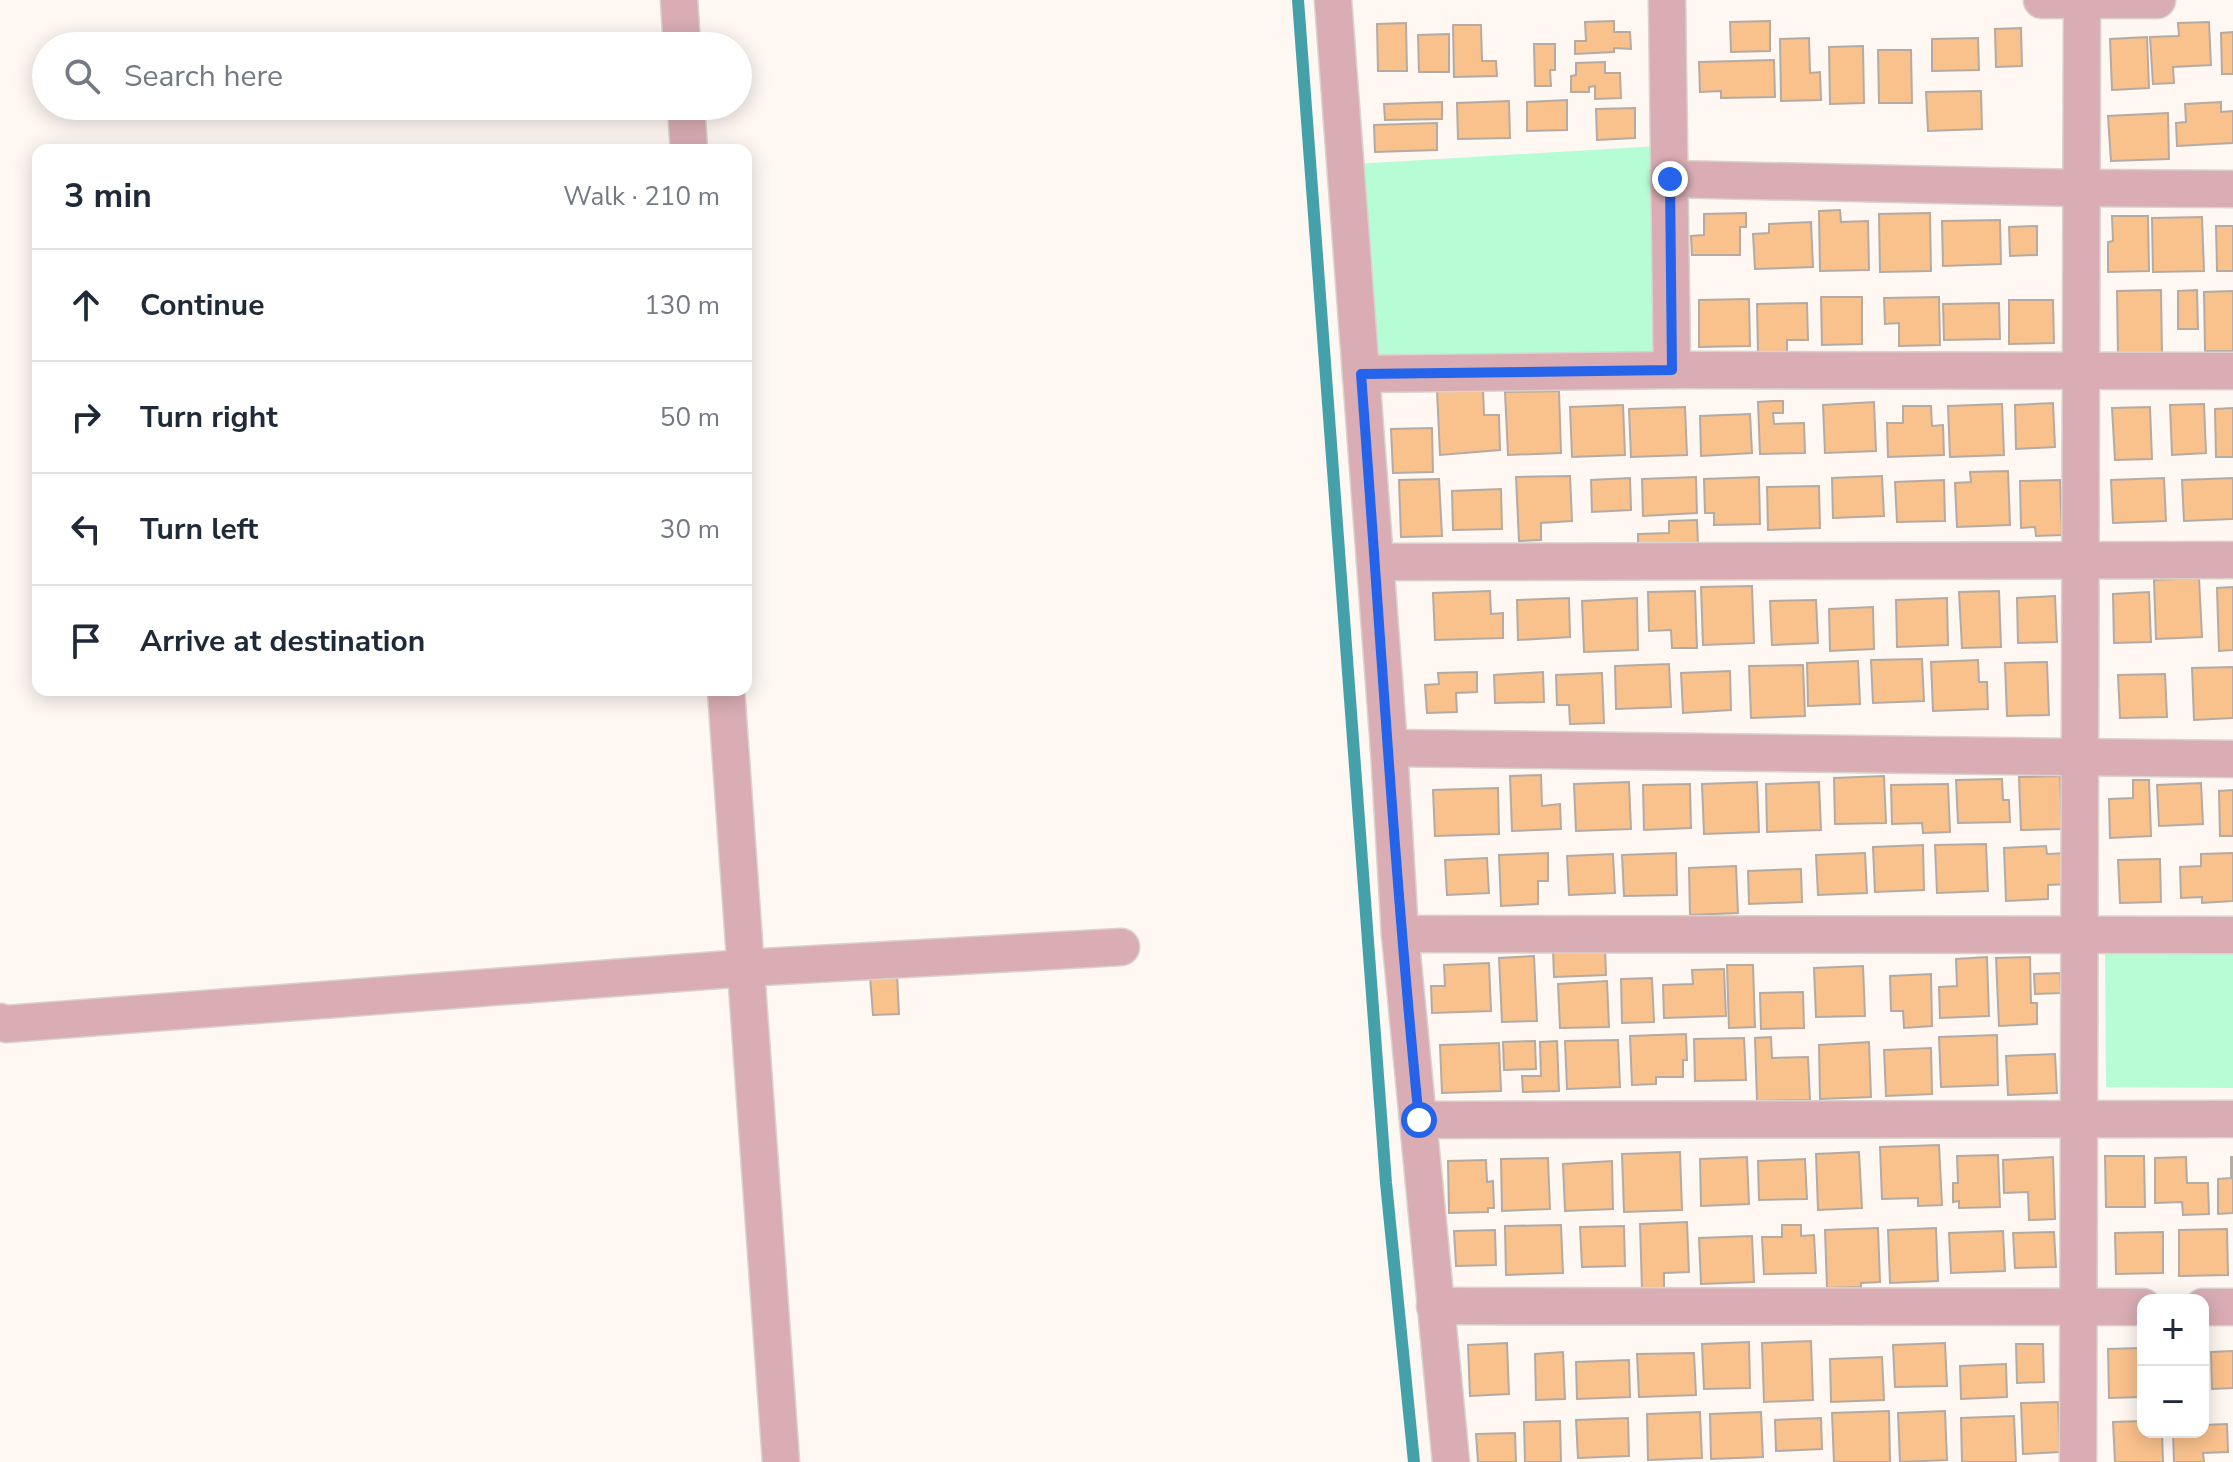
<!DOCTYPE html>
<meta charset="utf-8">
<style>
:root{--surface:#fff;--page:#f6f6f7;--text:#1f2937;--muted:#747a83;--line:#e0e1e3}
body{margin:0;font-family:"Nunito Sans",sans-serif;background:var(--page);color:var(--text)}
.controls{position:absolute;right:24px;bottom:24px;display:grid;overflow:hidden;border-radius:16px;box-shadow:0 4px 20px #0003}
.controls button{width:72px;height:72px;display:grid;place-items:center;padding:0;border:0;border-bottom:2px solid var(--line);background:var(--surface);color:var(--text);font:40px sans-serif}
.stop{position:absolute;width:24px;height:24px;margin:-18px;border:6px solid #2563eb;border-radius:50%;background:#fff}
.stop.end{background:#2563eb;border-color:#fff;box-shadow:0 2px 8px #0008}
.list{margin:0;padding:0;list-style:none}
h2{display:flex;justify-content:space-between;align-items:center;height:104px;margin:0;padding:0 32px;font-size:34px}
h2 small{font-size:26px;font-weight:400;color:var(--muted)}
.list li{display:grid;grid-template-columns:52px 1fr auto;gap:24px;align-items:center;box-sizing:border-box;height:112px;padding:0 32px;border-top:2px solid var(--line)}
.list b{display:block;font-size:30px;white-space:nowrap}
.list em{font-size:26px;font-style:normal;color:var(--muted)}
.icon{flex:none;width:44px;height:44px;fill:none;stroke:currentColor;stroke-width:2;stroke-linecap:round;stroke-linejoin:round}
.map{position:relative;flex:none;width:2233px;height:1462px;overflow:hidden}
.search{position:absolute;background:var(--surface);box-shadow:0 4px 20px #0003;left:32px;top:32px;width:720px;height:88px;display:flex;align-items:center;gap:20px;box-sizing:border-box;padding:0 28px;border-radius:44px;color:var(--muted);font-size:30px}
.panel{position:absolute;background:var(--surface);box-shadow:0 4px 20px #0003;left:32px;top:144px;width:720px;height:552px;border-radius:16px}
.map>svg:first-child{display:block}
</style>
<div class="map">
<svg width="2233" height="1462" viewBox="0 0 2233 1462">
<rect width="100%" height="100%" fill="#fef7f2"/>
<g fill="#b6fcd5">
<path d="M1658,146L1657,357L1369,355L1356,164Z"/>
<path d="M2105,950H2233V1088L2106,1087Z"/>
</g>
<g fill="none" stroke-linecap="round" stroke-linejoin="round">
<path stroke="#44a1aa" stroke-width="12" d="M1298,0L1386,1183L1414,1462"/>
</g>
<g fill="#f9c18c" stroke="#b5aba2" stroke-width="2">
<path d="M1614,21V32H1630L1631,49L1614,48V52L1575,54V41H1586L1585,22Z"/>
<path d="M1770,21V51L1731,52L1730,22Z"/>
<path d="M2209,22L2211,65L2173,67L2174,83L2153,84L2150,37L2179,36L2178,23Z"/>
<path d="M1406,23L1407,71H1378L1377,24Z"/>
<path d="M1453,25H1481L1482,61H1496L1497,76L1454,77Z"/>
<path d="M2021,28L2022,66L1996,67L1995,29Z"/>
<path d="M2233,32V74H2222L2221,33Z"/>
<path d="M1449,34V72H1419L1418,35Z"/>
<path d="M2147,37L2149,88L2112,90L2110,39Z"/>
<path d="M1809,38L1810,73L1820,72L1821,100L1781,101L1780,39Z"/>
<path d="M1978,38L1979,70L1932,71V39Z"/>
<path d="M1534,44H1555V70H1550L1551,86H1535Z"/>
<path d="M1863,46L1864,103L1830,104L1829,47Z"/>
<path d="M1878,50H1911L1912,103H1879Z"/>
<path d="M1774,60L1775,97L1721,98V91L1700,92L1699,62Z"/>
<path d="M1605,62V73H1620L1621,98L1595,99V86L1589,87V92H1571V76L1576,75V63Z"/>
<path d="M1981,91L1982,129L1928,131L1926,92Z"/>
<path d="M1567,100V130L1527,131V102Z"/>
<path d="M1509,101L1510,138L1458,139L1457,103Z"/>
<path d="M1442,102V119L1385,120L1384,104Z"/>
<path d="M2221,102V112L2233,111V143L2177,146L2176,123L2186,122L2185,104Z"/>
<path d="M1635,108V138L1597,140L1596,109Z"/>
<path d="M2168,113L2169,159L2111,161L2108,116Z"/>
<path d="M1437,123V150L1375,152L1374,125Z"/>
<path d="M1840,210L1841,222L1868,221L1869,270L1820,271L1819,211Z"/>
<path d="M1746,213V227H1740V255H1692L1691,236L1704,235V214Z"/>
<path d="M1930,213L1931,271L1880,272L1879,214Z"/>
<path d="M2112,216H2148L2149,271L2108,272V242L2113,241Z"/>
<path d="M2202,217L2204,271L2153,272L2152,218Z"/>
<path d="M2000,220L2001,264L1943,266L1942,221Z"/>
<path d="M1811,222L1813,267L1755,269L1753,234L1769,233V224Z"/>
<path d="M2037,226V255L2010,256L2009,227Z"/>
<path d="M2216,226H2233V271H2217Z"/>
<path d="M2161,290L2162,356L2118,357L2117,291Z"/>
<path d="M2197,290L2198,329H2178V291Z"/>
<path d="M2233,291V351H2205L2204,292Z"/>
<path d="M1821,297H1862V344L1822,345Z"/>
<path d="M1939,297L1940,345L1899,346V323L1885,324L1884,298Z"/>
<path d="M1749,299L1750,346L1699,347V300Z"/>
<path d="M2009,300H2053L2054,343L2009,344Z"/>
<path d="M1807,303L1808,340H1787V354H1758L1757,304Z"/>
<path d="M1999,303L2000,339L1944,340L1943,304Z"/>
<path d="M1483,389L1484,415H1499L1500,450L1440,455L1437,390Z"/>
<path d="M1559,391L1561,453L1508,455L1505,392Z"/>
<path d="M1773,401H1783V413H1773L1774,424L1804,423L1805,453L1760,454L1758,402Z"/>
<path d="M1874,402L1876,451L1825,453L1823,405Z"/>
<path d="M2053,403L2055,447L2016,449L2015,405Z"/>
<path d="M2002,404L2004,455L1950,457L1948,406Z"/>
<path d="M2204,404L2206,453L2172,455L2170,405Z"/>
<path d="M1623,405L1625,455L1572,457L1570,407Z"/>
<path d="M1903,406H1931L1932,426L1943,425L1944,455L1888,457L1887,423H1903Z"/>
<path d="M1685,407L1687,455L1631,457L1629,409Z"/>
<path d="M2150,407L2152,459L2115,460L2112,408Z"/>
<path d="M2233,408V457H2216L2215,409Z"/>
<path d="M1750,414L1752,453L1701,456L1700,416Z"/>
<path d="M1432,428L1433,472L1393,473L1391,429Z"/>
<path d="M2008,471L2010,525L1957,527L1955,483L1971,482L1970,472Z"/>
<path d="M1570,476L1572,521L1541,523V540L1519,541L1516,477Z"/>
<path d="M1882,476L1884,516L1833,518L1832,478Z"/>
<path d="M1696,477L1697,513L1643,516L1642,479Z"/>
<path d="M1759,477L1760,524L1714,525V513H1705L1704,479Z"/>
<path d="M1630,478L1631,510L1592,512L1591,480Z"/>
<path d="M2164,478L2166,521L2113,523L2111,480Z"/>
<path d="M2233,478V519L2184,521L2182,480Z"/>
<path d="M1439,479L1442,536L1401,537L1399,480Z"/>
<path d="M1944,480L1945,521L1897,522L1895,482Z"/>
<path d="M2060,480L2062,535L2036,536L2035,527L2021,528L2020,481Z"/>
<path d="M1819,486L1820,528L1768,530L1767,487Z"/>
<path d="M1501,489L1502,529L1453,530L1452,491Z"/>
<path d="M1697,520L1698,544L1638,546V534L1669,533V521Z"/>
<path d="M2199,578L2202,637L2156,639L2154,580Z"/>
<path d="M1752,586L1754,643L1703,645L1701,587Z"/>
<path d="M2233,587V650L2219,651L2217,588Z"/>
<path d="M1490,591L1491,614L1503,613V638L1435,640L1433,593Z"/>
<path d="M1695,591L1697,648H1672L1671,630L1649,631L1648,592Z"/>
<path d="M1999,591L2001,647L1962,648L1959,592Z"/>
<path d="M2149,592L2151,642L2114,643L2113,594Z"/>
<path d="M2055,596L2057,642L2018,643L2017,598Z"/>
<path d="M1569,598L1570,637L1518,640L1517,600Z"/>
<path d="M1637,598L1638,650L1584,652L1582,601Z"/>
<path d="M1947,598L1948,645L1897,647L1896,600Z"/>
<path d="M1816,600L1818,643L1772,645L1770,601Z"/>
<path d="M1873,607L1874,649L1830,651L1829,609Z"/>
<path d="M1922,659L1924,701L1873,703L1871,660Z"/>
<path d="M1978,660L1979,682H1987L1988,709L1933,711L1931,662Z"/>
<path d="M1858,661L1860,704L1808,706L1807,663Z"/>
<path d="M2047,662L2049,715L2007,716L2005,663Z"/>
<path d="M1669,664L1671,707L1616,709L1615,666Z"/>
<path d="M1803,665L1805,716L1751,718L1749,666Z"/>
<path d="M2233,667V718L2194,720L2192,668Z"/>
<path d="M1730,671L1731,710L1683,713L1681,673Z"/>
<path d="M1477,672V692L1456,693L1457,712L1427,713L1425,685L1439,684L1438,673Z"/>
<path d="M1543,672L1544,702L1495,703L1494,675Z"/>
<path d="M1602,673L1604,723L1570,724L1569,705H1557L1556,675Z"/>
<path d="M2165,674L2167,717L2120,718L2118,675Z"/>
<path d="M1541,775L1542,806L1560,804L1561,829L1512,831L1510,776Z"/>
<path d="M1884,776L1886,823L1835,824L1834,778Z"/>
<path d="M2060,776L2062,829L2021,830L2019,777Z"/>
<path d="M2002,779L2003,800H2009L2010,822L1958,823L1956,780Z"/>
<path d="M2133,780H2149L2151,836L2110,838L2109,799L2133,798Z"/>
<path d="M1629,782L1631,829L1576,831L1574,784Z"/>
<path d="M1757,782L1759,832L1704,834L1702,784Z"/>
<path d="M1819,782L1821,830L1767,832L1766,784Z"/>
<path d="M2201,783L2203,824L2159,826L2157,785Z"/>
<path d="M1690,784L1691,828L1644,830L1643,785Z"/>
<path d="M1948,784L1950,832L1923,833L1922,823L1892,824L1891,785Z"/>
<path d="M1498,788L1499,834L1435,836L1433,790Z"/>
<path d="M2233,790V836H2220L2219,791Z"/>
<path d="M1986,844L1988,891L1937,893L1935,845Z"/>
<path d="M1923,845L1924,890L1875,892L1873,847Z"/>
<path d="M2046,846L2047,854L2067,853L2068,884L2048,885V899L2006,901L2004,848Z"/>
<path d="M1548,853V881H1538V904L1501,906L1499,855Z"/>
<path d="M1676,853L1677,895L1624,896L1622,855Z"/>
<path d="M1865,853L1867,893L1818,895L1816,855Z"/>
<path d="M2233,853V901L2202,903V897L2181,898L2180,867L2201,866V854Z"/>
<path d="M1613,854L1615,893L1569,895L1567,856Z"/>
<path d="M1487,858L1489,893L1447,895L1445,860Z"/>
<path d="M2160,859L2161,902L2120,903L2118,860Z"/>
<path d="M1736,866L1738,913L1690,915L1689,868Z"/>
<path d="M1801,869L1802,902L1749,904L1748,871Z"/>
<path d="M1605,947L1606,975L1554,977L1553,949Z"/>
<path d="M1534,956L1537,1021L1502,1022L1499,958Z"/>
<path d="M1987,957L1989,1016L1940,1018L1939,987L1957,986L1956,959Z"/>
<path d="M2030,957L2031,1003H2037V1024L1999,1026L1996,958Z"/>
<path d="M1489,963L1491,1011L1432,1013L1431,986H1445L1444,965Z"/>
<path d="M1727,965H1753L1755,1027L1729,1028Z"/>
<path d="M1863,966L1865,1016L1816,1017L1814,968Z"/>
<path d="M1724,969L1726,1016L1664,1018L1663,985L1693,984L1692,970Z"/>
<path d="M2060,973L2061,993L2035,994L2034,974Z"/>
<path d="M897,974L899,1014L873,1015L870,976Z"/>
<path d="M1931,974L1932,1026L1904,1028L1903,1011H1891L1890,976Z"/>
<path d="M1652,978L1654,1022L1622,1023L1621,979Z"/>
<path d="M1607,981L1609,1027L1560,1028L1558,984Z"/>
<path d="M1803,992L1804,1028L1761,1029L1760,993Z"/>
<path d="M1686,1034L1687,1060H1683V1077H1656V1084L1632,1085L1630,1036Z"/>
<path d="M1997,1035L1998,1085L1941,1087L1939,1037Z"/>
<path d="M1771,1037L1772,1058L1808,1057L1810,1100L1757,1101L1755,1038Z"/>
<path d="M1744,1038L1746,1080L1695,1081L1694,1039Z"/>
<path d="M1618,1040L1620,1087L1567,1089L1565,1041Z"/>
<path d="M1535,1041L1536,1069L1504,1070L1503,1042Z"/>
<path d="M1557,1041L1559,1091L1523,1092L1522,1076H1541L1540,1042Z"/>
<path d="M1869,1042L1871,1097L1820,1099L1819,1045Z"/>
<path d="M1499,1043L1501,1091L1442,1093L1440,1045Z"/>
<path d="M1931,1048L1932,1094L1886,1096L1884,1050Z"/>
<path d="M2055,1054L2057,1093L2008,1095L2006,1056Z"/>
<path d="M1939,1145L1942,1205L1918,1206V1198L1882,1199L1880,1147Z"/>
<path d="M1680,1152L1682,1210L1624,1212L1622,1154Z"/>
<path d="M1859,1152L1862,1208L1818,1210L1816,1154Z"/>
<path d="M1998,1155L2000,1207L1959,1208V1201L1953,1202V1183H1958L1957,1156Z"/>
<path d="M2105,1156H2144L2145,1207H2106Z"/>
<path d="M1747,1157L1749,1204L1701,1206L1700,1159Z"/>
<path d="M2053,1157L2055,1219L2029,1220L2028,1192L2004,1193L2003,1160Z"/>
<path d="M2186,1157L2187,1183H2208L2209,1214L2183,1215L2182,1202L2155,1203V1158Z"/>
<path d="M2231,1157H2233V1213L2218,1214V1179L2231,1178Z"/>
<path d="M1548,1158L1550,1209L1502,1211L1501,1159Z"/>
<path d="M1805,1159L1807,1199L1759,1200L1758,1161Z"/>
<path d="M1486,1160L1487,1182L1493,1181L1494,1208H1488V1212L1449,1213L1448,1161Z"/>
<path d="M1612,1161L1613,1209L1565,1211L1563,1164Z"/>
<path d="M1687,1222L1689,1272L1664,1273V1290H1642L1640,1224Z"/>
<path d="M1561,1225L1563,1273L1506,1275L1505,1226Z"/>
<path d="M1782,1225H1801V1236L1814,1235L1816,1273L1764,1274L1762,1237H1782Z"/>
<path d="M1624,1226L1625,1266L1582,1267L1580,1227Z"/>
<path d="M1878,1228L1880,1282L1861,1283V1287L1827,1288L1825,1230Z"/>
<path d="M1936,1228L1938,1281L1890,1283L1888,1230Z"/>
<path d="M2227,1229L2228,1275L2179,1276V1230Z"/>
<path d="M1495,1230L1496,1265L1456,1266L1454,1231Z"/>
<path d="M2003,1231L2005,1271L1951,1273L1949,1233Z"/>
<path d="M2054,1232L2056,1267L2015,1268L2013,1233Z"/>
<path d="M2163,1232V1273L2116,1274L2115,1233Z"/>
<path d="M1752,1236L1754,1282L1701,1284L1699,1238Z"/>
<path d="M1811,1341L1813,1400L1764,1402L1762,1343Z"/>
<path d="M1749,1342L1750,1388L1704,1389L1702,1344Z"/>
<path d="M1507,1343L1509,1394L1470,1396L1468,1345Z"/>
<path d="M1945,1343L1947,1386L1895,1387L1893,1345Z"/>
<path d="M2016,1344H2043L2044,1382L2017,1383Z"/>
<path d="M2141,1348L2143,1397L2109,1398L2108,1349Z"/>
<path d="M2233,1351V1388L2212,1389L2211,1352Z"/>
<path d="M1563,1352L1565,1399L1536,1400L1535,1354Z"/>
<path d="M1694,1353L1696,1395L1639,1397L1637,1354Z"/>
<path d="M1882,1357L1884,1400L1831,1402L1830,1359Z"/>
<path d="M1629,1360L1630,1397L1577,1399L1576,1362Z"/>
<path d="M2006,1364L2007,1397L1961,1399L1960,1366Z"/>
<path d="M2058,1402L2060,1452L2023,1454L2021,1403Z"/>
<path d="M1889,1411L1890,1462H1834L1832,1413Z"/>
<path d="M1945,1411L1947,1460L1900,1462L1898,1413Z"/>
<path d="M1700,1412L1702,1458L1648,1460L1647,1414Z"/>
<path d="M1761,1412L1763,1457L1711,1459L1710,1414Z"/>
<path d="M2014,1416L2016,1462H1962L1961,1418Z"/>
<path d="M1628,1418L1629,1456L1578,1458L1576,1420Z"/>
<path d="M1821,1418L1822,1449L1776,1451L1775,1420Z"/>
<path d="M1560,1421L1561,1462H1525L1524,1422Z"/>
<path d="M2143,1421V1432H2162L2163,1462H2115L2113,1422Z"/>
<path d="M2227,1424L2228,1452L2203,1453L2204,1462H2174L2173,1432H2203V1425Z"/>
<path d="M1515,1433L1516,1462H1478L1476,1434Z"/>
</g>
<g fill="none" stroke-linecap="round" stroke-linejoin="round">
<g stroke="#d9d2cd" stroke-width="39">
<g id="street">
<path d="M679,0L682,46"/>
<path d="M1333,0L1389,748L1400,934L1451,1462"/>
<path d="M1667,0L1672,370"/>
<path d="M2042,0H2157"/>
<path d="M686,106L689,150"/>
<path d="M1670,179L2082,188L2233,189"/>
<path d="M1361,374L1672,370L2233,371"/>
<path d="M1375,562L2233,560"/>
<path d="M726,690L781,1462"/>
<path d="M1389,748L2233,759"/>
<path d="M1400,934L2233,935"/>
<path d="M0,1022L6,1024L745,968L1121,947"/>
<path d="M1419,1120L2233,1119"/>
<path d="M1435,1306L2143,1307"/>
<path d="M2203,1307H2233"/>
<path d="M2078,1462L2082,0"/>
</g>
</g>
<use href="#street" stroke="#d9adb3" stroke-width="36"/>
</g>
<g fill="none" stroke-linecap="round" stroke-linejoin="round">
<path stroke="#2563eb" stroke-width="10" d="M1419,1120C1394,872 1380,623 1361,374L1672,370L1670,179"/>
</g>
</svg>
<div class="controls">
<button>+</button>
<button>−</button>
</div>
<div class="stop" style="left:1419px;top:1120px"></div>
<div class="stop end" style="left:1670px;top:179px"></div>
<div class="search"><svg class="icon" aria-label="search" viewBox="0 0 24 24"><circle cx="10" cy="10" r="6"/><path d="M15 15l6 6"/></svg>Search here</div>
<section class="panel">
<h2>3 min<small>Walk · 210 m</small></h2>
<ul class="list">
<li><svg class="icon" aria-label="ahead" viewBox="0 0 24 24"><path d="M12 20V5M6 11l6-6 6 6"/></svg><div><b>Continue</b></div><em>130 m</em></li>
<li><svg class="icon" aria-label="right" viewBox="0 0 24 24"><path d="M7 20v-9h11M14 6l5 5-5 5"/></svg><div><b>Turn right</b></div><em>50 m</em></li>
<li><svg class="icon" aria-label="left" viewBox="0 0 24 24"><path d="M17 20v-9H6M10 6l-5 5 5 5"/></svg><div><b>Turn left</b></div><em>30 m</em></li>
<li><svg class="icon" aria-label="arrive" viewBox="0 0 24 24"><path d="M6 21V4h12l-3 4 3 4H6"/></svg><div><b>Arrive at destination</b></div></li>
</ul>
</section>
</div>
